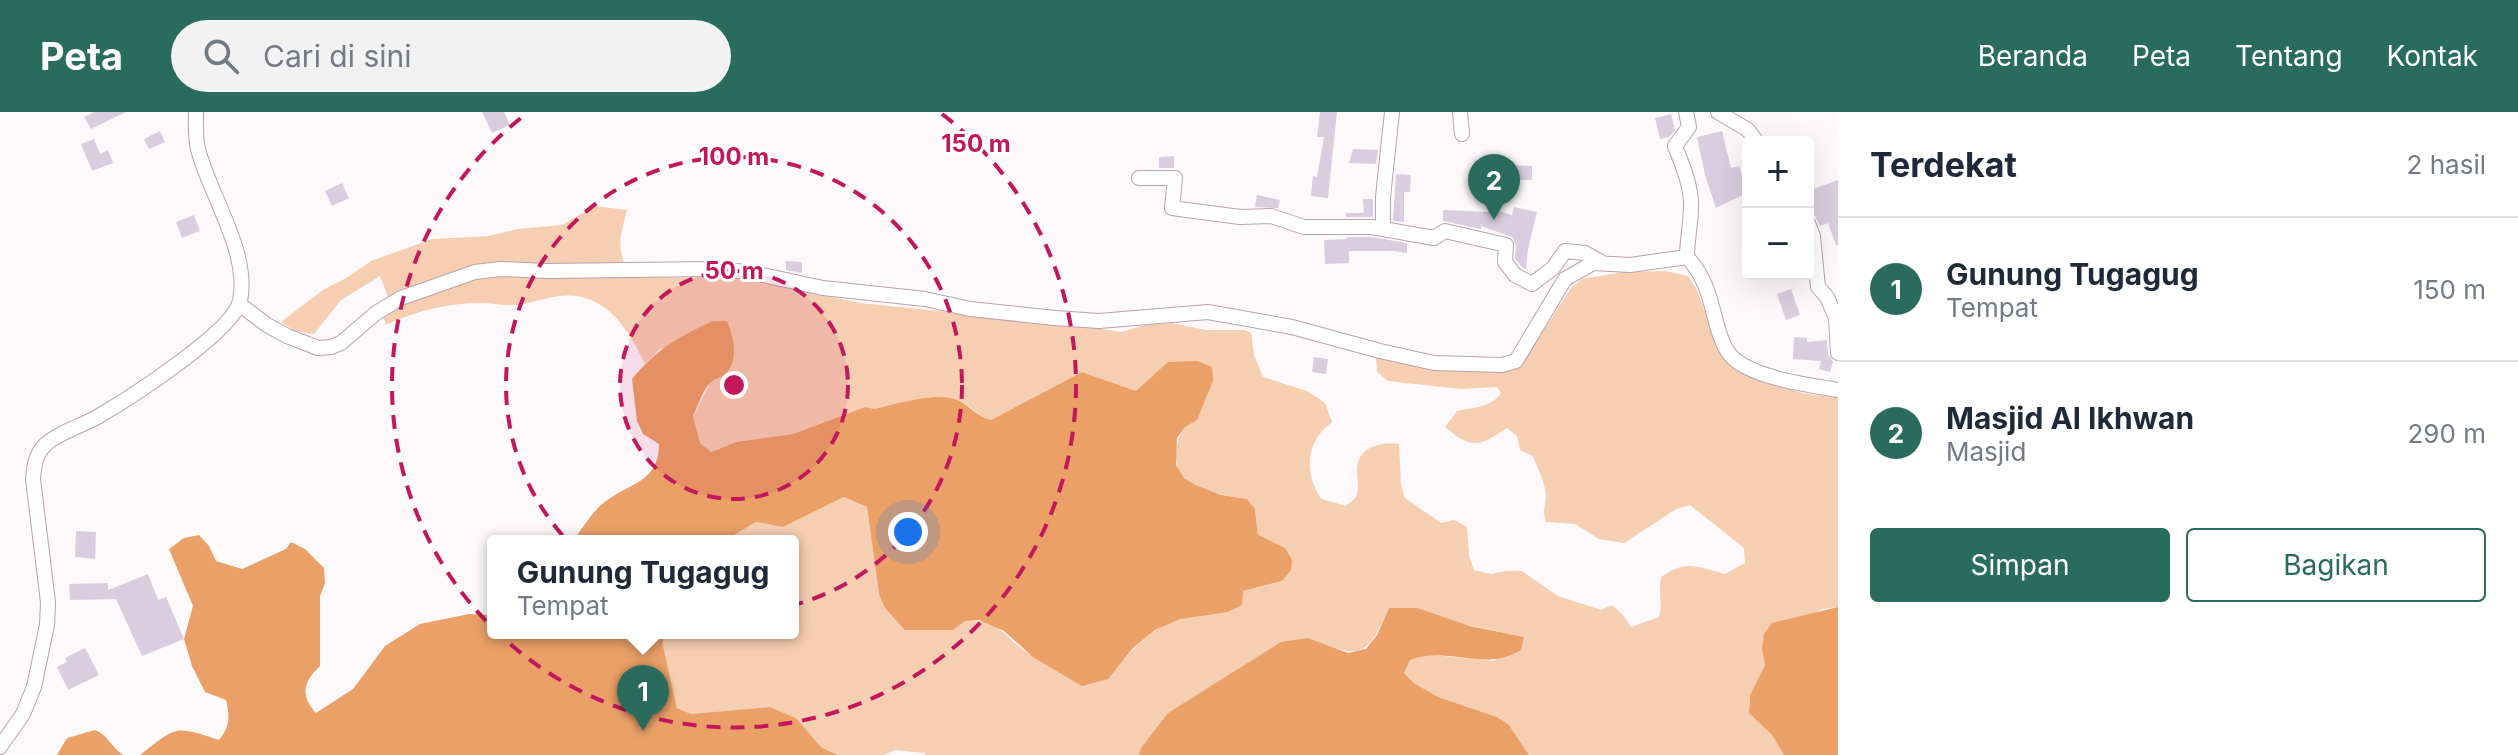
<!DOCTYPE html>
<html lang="id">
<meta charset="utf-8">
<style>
:root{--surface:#fff;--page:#f2f2f3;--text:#1f2937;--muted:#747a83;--line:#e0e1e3;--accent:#296c5d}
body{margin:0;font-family:Inter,sans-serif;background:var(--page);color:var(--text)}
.controls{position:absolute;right:24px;top:24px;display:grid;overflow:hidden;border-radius:8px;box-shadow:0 8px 32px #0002}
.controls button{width:72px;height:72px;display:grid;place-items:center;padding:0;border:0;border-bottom:2px solid var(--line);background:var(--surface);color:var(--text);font:40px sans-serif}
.you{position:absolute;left:908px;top:420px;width:28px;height:28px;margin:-20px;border:6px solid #fff;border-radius:50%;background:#1a73e8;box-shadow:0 0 0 12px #1a73e833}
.badge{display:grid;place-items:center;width:52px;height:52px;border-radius:50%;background:var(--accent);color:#fff;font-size:26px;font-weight:700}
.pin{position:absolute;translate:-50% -66px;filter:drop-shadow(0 2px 4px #0008)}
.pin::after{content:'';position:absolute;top:42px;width:28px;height:24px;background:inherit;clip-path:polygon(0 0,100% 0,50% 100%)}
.popup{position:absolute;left:487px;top:423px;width:312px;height:104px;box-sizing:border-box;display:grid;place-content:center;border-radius:8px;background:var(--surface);filter:drop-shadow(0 2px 6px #0005);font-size:26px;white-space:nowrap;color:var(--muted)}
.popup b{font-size:30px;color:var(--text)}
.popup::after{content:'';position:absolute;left:50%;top:100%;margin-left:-16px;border:16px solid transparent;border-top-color:var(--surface)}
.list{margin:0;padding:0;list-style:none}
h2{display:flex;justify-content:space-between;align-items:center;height:104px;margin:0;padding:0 32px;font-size:34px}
h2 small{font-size:26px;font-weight:400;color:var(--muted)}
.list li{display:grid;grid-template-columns:52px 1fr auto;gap:24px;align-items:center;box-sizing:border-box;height:144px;padding:0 32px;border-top:2px solid var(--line)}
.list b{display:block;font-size:30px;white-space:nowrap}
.list p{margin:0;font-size:26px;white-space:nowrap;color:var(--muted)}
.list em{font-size:26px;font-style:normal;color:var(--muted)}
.actions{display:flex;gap:16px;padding:24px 32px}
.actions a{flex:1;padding:18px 0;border:2px solid var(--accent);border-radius:8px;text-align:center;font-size:28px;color:var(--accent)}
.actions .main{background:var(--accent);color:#fff}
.icon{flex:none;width:44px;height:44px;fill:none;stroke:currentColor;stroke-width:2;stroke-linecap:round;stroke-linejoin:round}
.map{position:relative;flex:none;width:1838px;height:643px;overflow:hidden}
header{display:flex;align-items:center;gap:48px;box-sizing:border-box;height:112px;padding:0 40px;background:var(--accent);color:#fff}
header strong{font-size:38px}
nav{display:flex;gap:44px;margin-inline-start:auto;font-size:28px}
.search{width:560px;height:72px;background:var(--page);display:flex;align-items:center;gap:20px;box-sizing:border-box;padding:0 28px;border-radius:44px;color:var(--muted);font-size:30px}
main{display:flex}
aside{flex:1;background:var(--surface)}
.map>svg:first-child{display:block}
</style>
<header>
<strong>Peta</strong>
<div class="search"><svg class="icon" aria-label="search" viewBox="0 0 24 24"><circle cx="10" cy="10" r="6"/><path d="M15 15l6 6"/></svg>Cari di sini</div>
<nav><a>Beranda</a><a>Peta</a><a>Tentang</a><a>Kontak</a></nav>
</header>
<main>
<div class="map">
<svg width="1838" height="643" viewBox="0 0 1838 643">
<rect width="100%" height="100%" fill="#fdf8fa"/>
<path fill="#f6ceb1" d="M595,94L627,98C619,128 616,137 631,165L739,166L860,191L1078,213L1121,220L1146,213L1171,211L1206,218H1244L1251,221L1254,243L1263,265L1307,279L1325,291L1332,310C1305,330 1304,360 1321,387L1346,394C1349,391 1353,389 1356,385C1360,377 1357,367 1357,359C1357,335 1379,330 1399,332L1401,373L1405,386L1441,411L1454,408L1467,415L1469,444L1474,458L1491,462L1506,459H1522L1558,484L1601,498L1612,493L1623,503L1631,515L1659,505C1663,490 1658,480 1661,465C1687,447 1697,455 1725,462L1745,451L1744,436L1690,393L1676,397L1624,431L1599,427L1575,412L1546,410C1542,395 1546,395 1546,383C1545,370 1537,355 1533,344L1520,338L1517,324L1507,316C1480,334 1472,338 1445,315L1457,299C1471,296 1493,295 1501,281L1497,275L1461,277L1388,269L1377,260L1376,245L1512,256L1547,213L1571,176L1582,167L1624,160L1666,159L1688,164L1696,176L1717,230L1745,261L1765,271H1772L1801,281L1838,286V495L1822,497L1762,538L1765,553L1750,583L1749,600L1772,623L1784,643H1529L1509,613L1497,605L1438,585L1414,571L1404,561L1410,548L1423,542L1494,549L1524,525L1389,496C1365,549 1360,546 1308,526L1168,601L1142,636L1139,643H926L924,641L895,638L884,643H838L822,636L796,606L770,595L691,602L677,596L661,529L669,521H793V429H724L756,410L783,415L844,385L867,395L879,482L965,509C1002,505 1008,533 1035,545C1057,555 1084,560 1108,567C1128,542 1147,518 1179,507C1194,502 1212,502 1228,500L1243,479L1282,469L1285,436L1258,424L1255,397L1247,387C1223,383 1175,378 1176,345C1177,332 1177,326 1185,315L1169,250L1136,279L1082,260L991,308C978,305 970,292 958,288C932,279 899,292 873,297L865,295L793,322L736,330L710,340L700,331L693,305L711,269L724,264L661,236L645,252C634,230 619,201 595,190C568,177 549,187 524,192C511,195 494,191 480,191C447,191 416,199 386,213L383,203L392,195L380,164L341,188L314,222L295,219L281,210L323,178L348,165L371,149L432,127L489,124L517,117L562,113Z"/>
<g fill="#eaa067">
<path d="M713,209H727C734,226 740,251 723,264C720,266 714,267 711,270C703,277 698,294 693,304L700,331L711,340L736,330L793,322L865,295L874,297C896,292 936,279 958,288C970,294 978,305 991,308L1082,260L1136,279L1168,250L1197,249L1212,255L1213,269L1197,308L1185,315L1177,326L1176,353L1184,366L1195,373L1221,383L1247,387L1255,397L1258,423L1285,436L1292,448L1291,458L1282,469L1243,479L1242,493L1228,500L1180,507L1155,518L1133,536L1108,567L1082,574L1033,545L1004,519L979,508L965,509L953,518H905L885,496L879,482L867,395L844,385L783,415L756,410L724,429H573C583,416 593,398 606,389C631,370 659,370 659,332L643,322L637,309L632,267C657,237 678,225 713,209Z"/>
<path d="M199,423L209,434L216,449L242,457L286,437L291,430L305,437L324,456L325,471L320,484V554C303,570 300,583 316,601L353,577L385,534L420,512L469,502L493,503V521H669L662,530L677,596L691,602L770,595L796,606L822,636L838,643H140C177,614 174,613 219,628C230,615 230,604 226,588L205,580L192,554L184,527L193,494L169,437L184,426Z"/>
<path d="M1838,495V643H1784L1772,623L1749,601L1750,583L1765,553L1762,538L1764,522L1772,511Z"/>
<path d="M1389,496H1417L1470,514L1524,525L1521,538C1484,561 1447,533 1410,548L1404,561L1414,571L1438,585L1497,605L1509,613L1529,643H1139L1141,636L1168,601L1281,530L1308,526L1348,541L1366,537L1377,523Z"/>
<path d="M95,618C107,622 112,636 123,643H57L67,626Z"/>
</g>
<g fill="#dacde0">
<path d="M94,0H126L91,17L84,5Z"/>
<path d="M482,0H504L510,13L492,21Z"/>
<path d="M1320,0H1337L1328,86L1311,84L1313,64L1317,65L1324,25H1317Z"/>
<path d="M1671,2L1675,18L1669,25L1660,27L1655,6Z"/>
<path d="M160,19L165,30L149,37L144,27Z"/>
<path d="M1722,19L1731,56L1739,54L1747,81L1716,96L1705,63L1697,25Z"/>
<path d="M94,27L100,42L108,38L113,51L92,59L81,32Z"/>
<path d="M1353,37L1378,38L1376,52L1349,51Z"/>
<path d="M1174,44V56H1159V45Z"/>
<path d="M1512,53L1532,54V68H1512Z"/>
<path d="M1396,62L1411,63L1410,80H1404V110L1393,109Z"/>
<path d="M1838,68V133H1836L1828,111L1820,114L1815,104L1808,101V79Z"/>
<path d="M342,71L349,86L332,94L325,79Z"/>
<path d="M1257,83L1280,88L1278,96L1255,95Z"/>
<path d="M1363,87H1373V105H1346V101H1364Z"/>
<path d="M1514,95L1537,100L1528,137L1526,157L1522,155L1515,147L1516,133L1512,125L1481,114V117L1443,109V98L1488,100L1489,96L1512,103Z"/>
<path d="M194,103L200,119L182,126L176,110Z"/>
<path d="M1347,125H1371L1407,131V141L1394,139H1349V151L1325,152L1324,128L1347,127Z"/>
<path d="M786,149L802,150V161L786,158Z"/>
<path d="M1791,177L1800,203L1786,208L1777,182Z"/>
<path d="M1794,225L1807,226V230L1827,228L1828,242L1833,250L1830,260L1819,257L1821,249L1793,247Z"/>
<path d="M1314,245L1328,247L1326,262L1312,260Z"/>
<path d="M76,419L96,420L95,447L75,445Z"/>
<path d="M148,462L158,488L166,485L184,527L142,544L116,487L70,488L69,472L108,471V478Z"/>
<path d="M85,536L99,563L68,578L57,555L67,550L65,546Z"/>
</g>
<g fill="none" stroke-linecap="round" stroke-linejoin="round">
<g stroke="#b8a2ac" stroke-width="16">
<g id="minor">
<path d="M1460,0L1462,22"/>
<path d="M1686,0L1689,15L1675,34C1682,52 1692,75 1691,95C1691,111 1687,128 1687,145"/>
<path d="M1718,0L1748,18L1757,30"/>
<path d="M1139,66H1175L1172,96L1240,105L1271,104L1304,115H1372L1434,126L1445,119L1506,133L1505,150L1515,163L1532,172L1553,156L1565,139L1585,141L1601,150"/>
<path d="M1808,111L1813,124L1818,175L1827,185L1836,206L1838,241"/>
<path d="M1383,117V85L1392,0"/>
<path d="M239,192L267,213L287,224L318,236L331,235L341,231L376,201L401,186L475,160L501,157L547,159L711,157L749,160L823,176L925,187L970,197L1055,206L1099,209L1208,200L1292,215L1380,239L1434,251L1502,253L1516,249L1565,167L1593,151L1630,153L1687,145C1704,163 1709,182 1715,206C1718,218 1723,236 1732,245C1753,266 1809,273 1838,278"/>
<path d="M0,635L23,602L34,575L47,513L48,490L33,367C34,355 35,343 45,333C59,320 82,314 99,304C128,287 233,220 240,189C250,140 210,84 198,37C195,25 196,12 196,0"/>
</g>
</g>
<use href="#minor" stroke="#fff" stroke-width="14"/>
</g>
<circle cx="734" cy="273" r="114" fill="#c2185b" fill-opacity=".12"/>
<g fill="none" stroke="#c2185b" stroke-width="4" stroke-dasharray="14 10">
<circle cx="734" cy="273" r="114"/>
<circle cx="734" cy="273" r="228"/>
<path d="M942 2A342 342 0 1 1 526 2"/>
</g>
<circle cx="734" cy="273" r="12" fill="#c2185b" stroke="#fff" stroke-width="4"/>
<g font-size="24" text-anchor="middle" font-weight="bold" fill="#c2185b" stroke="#fff" stroke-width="6" stroke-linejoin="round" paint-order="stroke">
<text x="976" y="40">150 m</text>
<text x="734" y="53">100 m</text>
<text x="734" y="167">50 m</text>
</g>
</svg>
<div class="controls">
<button>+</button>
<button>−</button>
</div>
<div class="you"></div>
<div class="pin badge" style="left:643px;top:619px">1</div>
<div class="popup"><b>Gunung Tugagug</b>Tempat</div>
<div class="pin badge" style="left:1494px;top:108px">2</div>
</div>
<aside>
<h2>Terdekat<small>2 hasil</small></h2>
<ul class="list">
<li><span class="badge">1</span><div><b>Gunung Tugagug</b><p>Tempat</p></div><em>150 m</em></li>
<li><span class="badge">2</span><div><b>Masjid Al Ikhwan</b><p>Masjid</p></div><em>290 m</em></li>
</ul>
<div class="actions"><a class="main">Simpan</a><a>Bagikan</a></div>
</aside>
</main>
